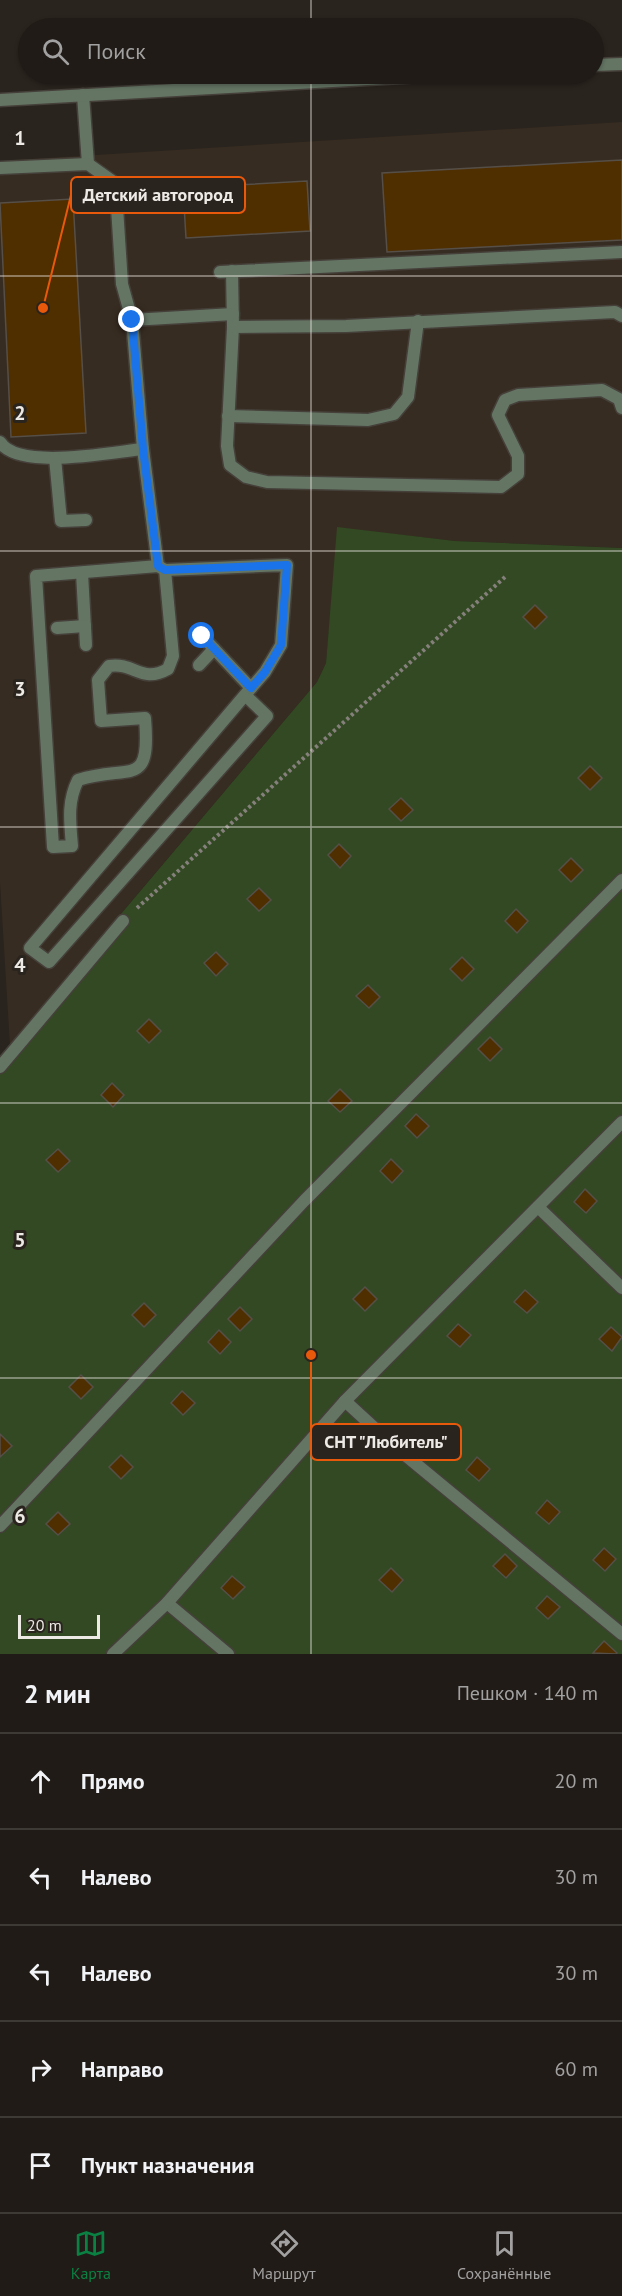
<!DOCTYPE html>
<html lang="ru">
<meta charset="utf-8">
<style>
:root{--surface:#201b16;--page:#28241f;--text:#f1f3f6;--muted:#a2a1a1;--line:#3d3935;--accent:#0b8043}
body{margin:0;font-family:"PT Sans",sans-serif;background:var(--page);color:var(--text)}
.scale{position:absolute;left:18px;bottom:15px;width:82px;box-sizing:border-box;padding-left:6px;border:3px solid #ede9e5;border-top:0;font-size:16px;line-height:21px;white-space:nowrap;color:#ede9e5;-webkit-text-stroke:4px #2a241e;paint-order:stroke}
.stop{position:absolute;width:18px;height:18px;margin:-14px;border:4px solid #1a73e8;border-radius:50%;background:#fff}
.stop.end{background:#1a73e8;border-color:#fff;box-shadow:0 2px 6px #0008}
.list{margin:0;padding:0;list-style:none}
h2{display:flex;justify-content:space-between;align-items:center;height:78px;margin:0;padding:0 24px;font-size:26px}
h2 small{font-size:20px;font-weight:400;color:var(--muted)}
.list li{display:grid;grid-template-columns:39px 1fr auto;gap:18px;align-items:center;box-sizing:border-box;height:96px;padding:0 24px;border-top:2px solid var(--line)}
.list b{display:block;font-size:22px;white-space:nowrap}
.list em{font-size:20px;font-style:normal;color:var(--muted)}
.icon{flex:none;width:33px;height:33px;fill:none;stroke:currentColor;stroke-width:2;stroke-linecap:round;stroke-linejoin:round}
.map{position:relative;flex:none;width:622px;height:1654px;overflow:hidden}
.search{position:absolute;background:var(--surface);box-shadow:0 2px 4px #0004;left:18px;right:18px;top:18px;height:66px;display:flex;align-items:center;gap:15px;box-sizing:border-box;padding:0 21px;border-radius:33px;color:var(--muted);font-size:22px}
.sheet{height:558px;background:var(--surface)}
nav{display:flex;justify-content:space-around;align-items:center;box-sizing:border-box;height:84px;border-top:2px solid var(--line);background:var(--surface);font-size:16px;color:var(--muted)}
nav a{display:grid;justify-items:center;gap:3px}
nav .on{color:var(--accent)}
.map>svg:first-child{display:block}
</style>
<div class="map">
<svg width="622" height="1654" viewBox="0 0 622 1654">
<rect width="100%" height="100%" fill="#2a241e"/>
<path fill="#372c21" d="M622,122V548L455,541L338,528L326,663L317,682L10,1045L0,882V161Z"/>
<path fill="#324923" d="M337,527L455,541L622,548V1654H0V1057L317,682L326,663Z"/>
<g fill="#4f2e00" stroke="#554f48" stroke-width="1.5">
<path d="M622,160V240L387,252L382,173Z"/>
<path d="M307,181L310,231L186,238L183,188Z"/>
<path d="M73,199L86,433L11,437L0,203Z"/>
<path d="M535,605L547,617L535,629L523,617Z"/>
<path d="M590,766L602,778L590,790L578,778Z"/>
<path d="M401,798L413,810L401,821L389,809Z"/>
<path d="M339,844L351,856L340,868L328,855Z"/>
<path d="M571,858L583,870L571,882L559,870Z"/>
<path d="M259,888L271,900L259,911L247,899Z"/>
<path d="M516,909L528,921L517,933L505,921Z"/>
<path d="M216,952L228,964L216,976L204,963Z"/>
<path d="M462,957L474,969L462,981L450,969Z"/>
<path d="M368,985L380,997L369,1008L356,996Z"/>
<path d="M149,1019L161,1031L149,1043L137,1031Z"/>
<path d="M490,1037L502,1049L490,1061L478,1049Z"/>
<path d="M112,1083L124,1095L113,1107L101,1095Z"/>
<path d="M340,1089L352,1101L340,1112L328,1101Z"/>
<path d="M416,1114L429,1126L417,1138L405,1126Z"/>
<path d="M58,1149L70,1161L58,1172L46,1160Z"/>
<path d="M391,1159L403,1171L392,1183L380,1171Z"/>
<path d="M585,1189L597,1201L586,1213L574,1202Z"/>
<path d="M365,1287L377,1299L365,1311L353,1299Z"/>
<path d="M525,1290L538,1302L527,1313L514,1302Z"/>
<path d="M144,1303L156,1315L144,1327L132,1315Z"/>
<path d="M240,1307L252,1319L240,1331L228,1319Z"/>
<path d="M458,1324L471,1335L460,1347L447,1336Z"/>
<path d="M611,1327L622,1337L612,1351L599,1339Z"/>
<path d="M219,1330L231,1342L220,1354L208,1342Z"/>
<path d="M81,1375L93,1387L81,1399L69,1387Z"/>
<path d="M182,1391L195,1403L183,1415L171,1403Z"/>
<path d="M0,1434L12,1446L0,1457Z"/>
<path d="M121,1455L133,1467L121,1479L109,1467Z"/>
<path d="M477,1457L490,1469L479,1481L466,1470Z"/>
<path d="M547,1500L560,1512L549,1524L536,1513Z"/>
<path d="M58,1512L70,1524L58,1535L46,1524Z"/>
<path d="M604,1548L616,1559L605,1571L593,1560Z"/>
<path d="M505,1554L517,1566L506,1578L493,1566Z"/>
<path d="M391,1568L403,1580L392,1592L379,1580Z"/>
<path d="M232,1576L245,1587L233,1599L221,1588Z"/>
<path d="M547,1596L560,1607L548,1619L536,1608Z"/>
<path d="M604,1641L617,1653L616,1654L593,1653Z"/>
</g>
<g fill="none" stroke-linecap="round" stroke-linejoin="round">
<g stroke="#45403a" stroke-width="15">
<g id="service">
<path d="M83,95L88,164"/>
<path d="M0,168L88,164L112,181L116,192L122,284L132,320L143,449L158,566"/>
<path d="M232,271L233,327L227,446L230,465L246,477L267,482L501,487L518,474V456L498,415L505,400L518,395L602,390L619,399L622,408"/>
<path d="M220,272L622,252"/>
<path d="M132,320L233,314"/>
<path d="M233,327L346,326L615,312L622,316"/>
<path d="M228,416L368,420L394,414L408,397L418,321"/>
<path d="M0,442C18,471 113,452 143,449"/>
<path d="M55,458L61,521L86,520"/>
<path d="M165,570L173,656L168,669C141,684 135,662 109,666L98,680L101,721L145,718C151,791 130,763 78,780C67,802 70,822 72,846L53,847L36,576L158,566L165,570L287,565L281,645L265,672L245,695L30,948L49,962L267,716L245,695"/>
<path d="M82,573L86,645"/>
<path d="M57,628L85,626"/>
<path d="M202,636L251,688"/>
<path d="M199,665L214,649"/>
<path d="M0,1067L123,921"/>
<path d="M538,1207L622,1288"/>
<path d="M345,1401L393,1445L622,1634"/>
<path d="M0,1526L304,1201L622,880"/>
<path d="M167,1603L228,1654"/>
<path d="M113,1654L167,1603L345,1401L622,1122"/>
</g>
</g>
<g stroke="#45403a" stroke-width="15">
<g id="minor">
<path d="M594,65L622,64"/>
<path d="M0,100L455,74"/>
</g>
</g>
<path stroke="#85807b" stroke-width="4" stroke-dasharray="3 3" stroke-linecap="butt" d="M137,908L505,577"/>
<use href="#service" stroke="#647564" stroke-width="12"/>
<use href="#minor" stroke="#647564" stroke-width="12"/>
</g>
<g fill="none" stroke-linecap="round" stroke-linejoin="round">
<path stroke="#1a73e8" stroke-width="8" d="M132,320L143,449L158,566L165,570L287,565L281,645L265,672L251,688L202,636"/>
</g>
<path fill="none" stroke="#ede9e5" stroke-width="1.5" stroke-opacity="0.55" d="M311,0V28M311,74V1654M0,276H622M0,551H622M0,827H622M0,1103H622M0,1378H622"/>
<g font-size="20" text-anchor="middle" font-weight="bold" fill="#ede9e5" stroke="#2a241e" stroke-width="6" stroke-linejoin="round" paint-order="stroke">
<text x="20" y="145">1</text>
<text x="20" y="420">2</text>
<text x="20" y="696">3</text>
<text x="20" y="972">4</text>
<text x="20" y="1247">5</text>
<text x="20" y="1523">6</text>
</g>
<path fill="none" stroke="#e8590c" stroke-width="2" d="M43 308L71 195M311 1355L311 1442"/>
<g fill="#e8590c" stroke="#2a241e" stroke-width="2">
<circle cx="43" cy="308" r="6"/>
<circle cx="311" cy="1355" r="6"/>
</g>
<g fill="#2a241e" stroke="#e8590c" stroke-width="2">
<rect x="71" y="177" width="174" height="36" rx="6"/>
<rect x="311" y="1424" width="150" height="36" rx="6"/>
</g>
<g font-size="18" text-anchor="middle" font-weight="bold" fill="#ede9e5">
<text x="158" y="201">Детский автогород</text>
<text x="386" y="1448">СНТ "Любитель"</text>
</g>
</svg>
<div class="scale">20 m</div>
<div class="stop" style="left:202px;top:636px"></div>
<div class="stop end" style="left:132px;top:320px"></div>
<div class="search"><svg class="icon" aria-label="search" viewBox="0 0 24 24"><circle cx="10" cy="10" r="6"/><path d="M15 15l6 6"/></svg>Поиск</div>
</div>
<section class="sheet">
<h2>2 мин<small>Пешком · 140 m</small></h2>
<ul class="list">
<li><svg class="icon" aria-label="ahead" viewBox="0 0 24 24"><path d="M12 20V5M6 11l6-6 6 6"/></svg><div><b>Прямо</b></div><em>20 m</em></li>
<li><svg class="icon" aria-label="left" viewBox="0 0 24 24"><path d="M17 20v-9H6M10 6l-5 5 5 5"/></svg><div><b>Налево</b></div><em>30 m</em></li>
<li><svg class="icon" aria-label="left" viewBox="0 0 24 24"><path d="M17 20v-9H6M10 6l-5 5 5 5"/></svg><div><b>Налево</b></div><em>30 m</em></li>
<li><svg class="icon" aria-label="right" viewBox="0 0 24 24"><path d="M7 20v-9h11M14 6l5 5-5 5"/></svg><div><b>Направо</b></div><em>60 m</em></li>
<li><svg class="icon" aria-label="arrive" viewBox="0 0 24 24"><path d="M6 21V4h12l-3 4 3 4H6"/></svg><div><b>Пункт назначения</b></div></li>
</ul>
</section>
<nav>
<a class="on"><svg class="icon" aria-label="map" viewBox="0 0 24 24"><path d="M3 6l6-2 6 2 6-2v14l-6 2-6-2-6 2zM9 4v14M15 6v14"/></svg>Карта</a>
<a><svg class="icon" aria-label="directions" viewBox="0 0 24 24"><path d="M12 3l9 9-9 9-9-9zM9 14v-3h6M13 9l2 2-2 2"/></svg>Маршрут</a>
<a><svg class="icon" aria-label="saved" viewBox="0 0 24 24"><path d="M7 4h10v16l-5-4-5 4z"/></svg>Сохранённые</a>
</nav>
